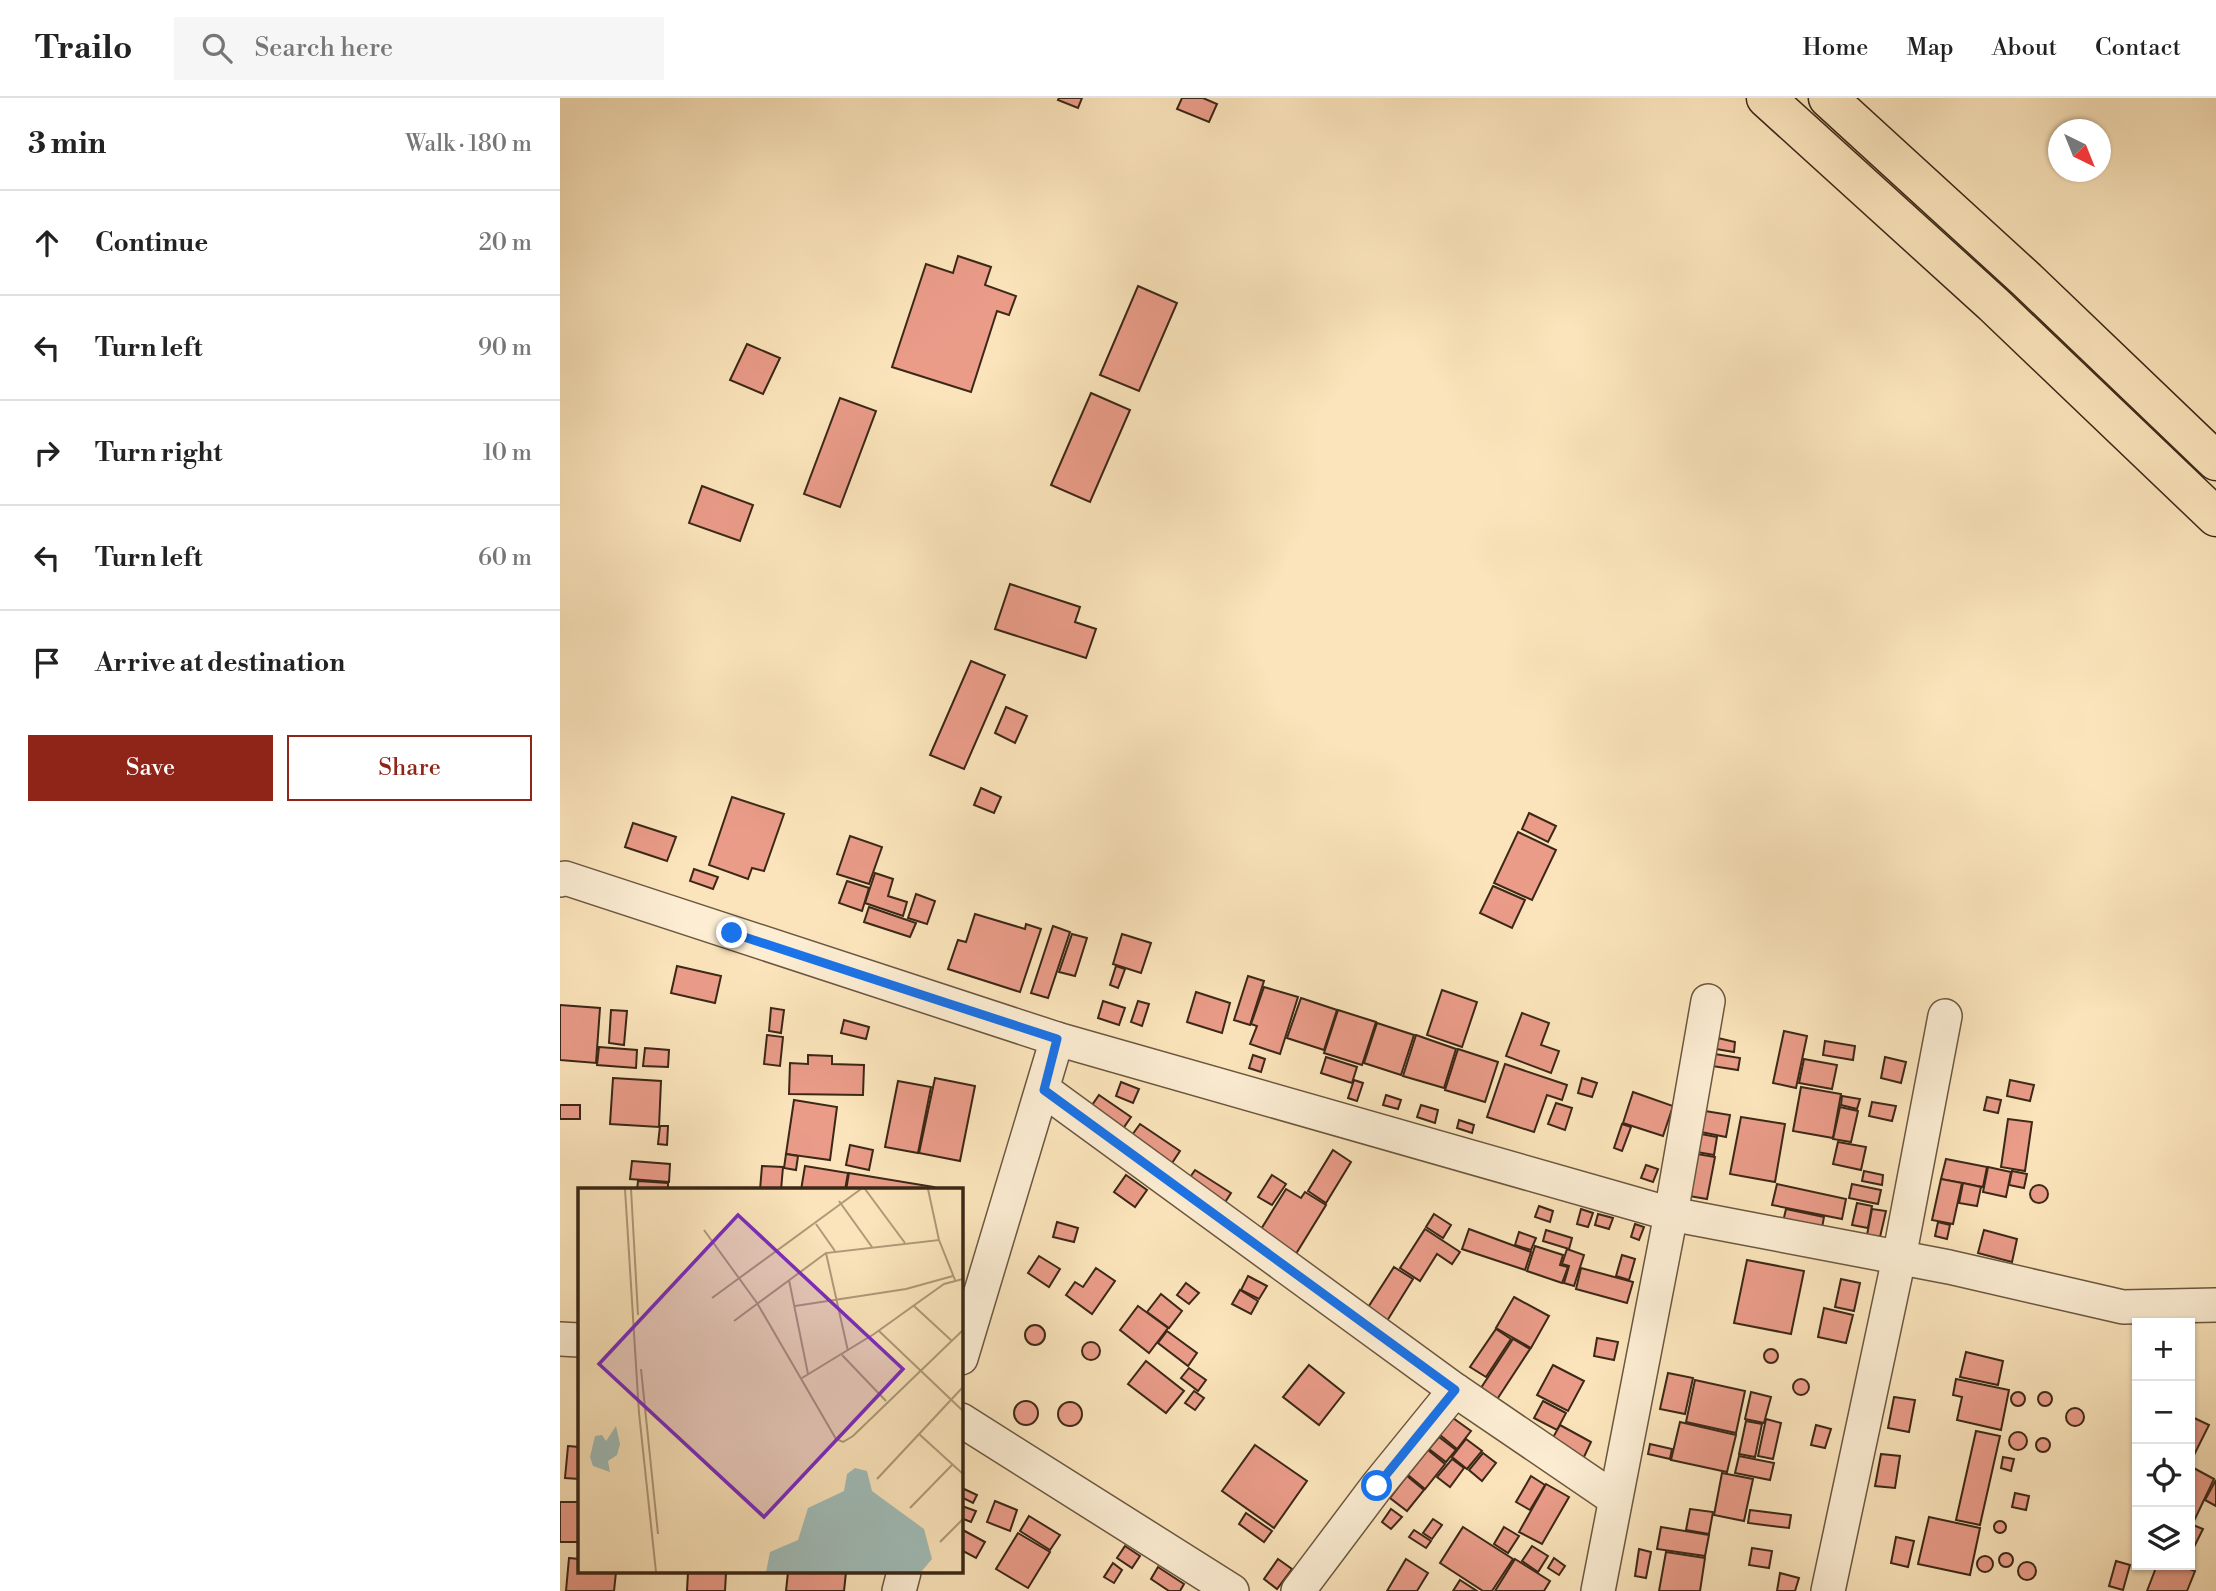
<!DOCTYPE html>
<meta charset="utf-8">
<style>
:root{--surface:#fff;--page:#f6f6f6;--text:#222;--muted:#767676;--line:#e0e0e0;--accent:#8f2418}
body{margin:0;font-family:"Libre Bodoni",serif;background:var(--page);color:var(--text)}
.controls{position:absolute;right:21px;bottom:21px;display:grid;overflow:hidden;border-radius:0px;box-shadow:0 2px 5px #0004}
.controls button{width:63px;height:63px;display:grid;place-items:center;padding:0;border:0;border-bottom:2px solid var(--line);background:var(--surface);color:var(--text);font:35px sans-serif}
.compass{position:absolute;left:1488px;top:21px;width:63px;height:63px;border-radius:50%;background:var(--surface);box-shadow:0 2px 5px #0004;rotate:137deg}
.stop{position:absolute;width:21px;height:21px;margin:-16px;border:5px solid #1a73e8;border-radius:50%;background:#fff}
.stop.end{background:#1a73e8;border-color:#fff;box-shadow:0 2px 7px #0008}
.list{margin:0;padding:0;list-style:none}
h2{display:flex;justify-content:space-between;align-items:center;height:91px;margin:0;padding:0 28px;font-size:30px}
h2 small{font-size:23px;font-weight:400;color:var(--muted)}
.list li{display:grid;grid-template-columns:46px 1fr auto;gap:21px;align-items:center;box-sizing:border-box;height:105px;padding:0 28px;border-top:2px solid var(--line)}
.list b{display:block;font-size:26px;white-space:nowrap}
.list em{font-size:23px;font-style:normal;color:var(--muted)}
.actions{display:flex;gap:14px;padding:21px 28px}
.actions a{flex:1;padding:16px 0;border:2px solid var(--accent);border-radius:0px;text-align:center;font-size:24px;color:var(--accent)}
.actions .main{background:var(--accent);color:#fff}
.icon{flex:none;width:38px;height:38px;fill:none;stroke:currentColor;stroke-width:2;stroke-linecap:round;stroke-linejoin:round}
.map{position:relative;flex:none;width:1656px;height:1493px;overflow:hidden}
header{display:flex;align-items:center;gap:42px;box-sizing:border-box;height:98px;padding:0 35px;background:var(--surface);border-bottom:2px solid var(--line)}
header strong{font-size:33px}
nav{display:flex;gap:38px;margin-inline-start:auto;font-size:24px}
.search{width:490px;height:63px;background:var(--page);display:flex;align-items:center;gap:18px;box-sizing:border-box;padding:0 24px;border-radius:0px;color:var(--muted);font-size:26px}
main{display:flex}
aside{flex:1;background:var(--surface)}
.map>svg:first-child{display:block}
</style>
<header>
<strong>Trailo</strong>
<div class="search"><svg class="icon" aria-label="search" viewBox="0 0 24 24"><circle cx="10" cy="10" r="6"/><path d="M15 15l6 6"/></svg>Search here</div>
<nav><a>Home</a><a>Map</a><a>About</a><a>Contact</a></nav>
</header>
<main>
<aside>
<h2>3 min<small>Walk · 180 m</small></h2>
<ul class="list">
<li><svg class="icon" aria-label="ahead" viewBox="0 0 24 24"><path d="M12 20V5M6 11l6-6 6 6"/></svg><div><b>Continue</b></div><em>20 m</em></li>
<li><svg class="icon" aria-label="left" viewBox="0 0 24 24"><path d="M17 20v-9H6M10 6l-5 5 5 5"/></svg><div><b>Turn left</b></div><em>90 m</em></li>
<li><svg class="icon" aria-label="right" viewBox="0 0 24 24"><path d="M7 20v-9h11M14 6l5 5-5 5"/></svg><div><b>Turn right</b></div><em>10 m</em></li>
<li><svg class="icon" aria-label="left" viewBox="0 0 24 24"><path d="M17 20v-9H6M10 6l-5 5 5 5"/></svg><div><b>Turn left</b></div><em>60 m</em></li>
<li><svg class="icon" aria-label="arrive" viewBox="0 0 24 24"><path d="M6 21V4h12l-3 4 3 4H6"/></svg><div><b>Arrive at destination</b></div></li>
</ul>
<div class="actions"><a class="main">Save</a><a>Share</a></div>
</aside>
<div class="map">
<svg width="1656" height="1493" viewBox="0 0 1656 1493">
<rect width="100%" height="100%" fill="#fbe4bb"/>
<filter id="stains"><feTurbulence type="fractalNoise" baseFrequency=".00286" numOctaves="4"/><feColorMatrix values="0 0 0 0 .2 0 0 0 0 .09 0 0 0 0 .02 0 0 0 .5 -.17"/></filter>
<radialGradient id="worn" r=".72"><stop offset=".6" stop-color="#630" stop-opacity="0"/><stop offset="1" stop-color="#630" stop-opacity=".3"/></radialGradient>
<g fill="#ea9c89" stroke="#3b2817" stroke-width="2">
<path d="M499,0H522L518,10L498,2Z"/>
<path d="M622,0H643L657,6L649,24L617,11Z"/>
<path d="M398,158L431,169L425,187L456,198L449,217L437,213L411,294L332,269L366,166L393,175Z"/>
<path d="M578,188L617,205L579,293L540,277Z"/>
<path d="M187,246L220,260L203,296L170,282Z"/>
<path d="M531,295L570,312L530,404L491,387Z"/>
<path d="M280,300L316,313L280,409L244,396Z"/>
<path d="M142,388L193,407L180,443L129,425Z"/>
<path d="M450,486L520,509L515,524L536,531L526,560L435,531Z"/>
<path d="M411,563L445,577L404,671L370,657Z"/>
<path d="M446,609L467,618L455,645L435,635Z"/>
<path d="M421,690L441,699L434,715L414,707Z"/>
<path d="M172,699L224,716L204,773L192,770L188,781L149,767Z"/>
<path d="M969,715L996,728L988,744L962,731Z"/>
<path d="M73,725L116,739L107,763L65,749Z"/>
<path d="M958,734L996,752L972,802L934,785Z"/>
<path d="M290,738L322,749L309,786L277,776Z"/>
<path d="M134,771L158,779L153,791L130,783Z"/>
<path d="M315,775L333,781L328,798L347,804L343,818L305,805Z"/>
<path d="M287,783L309,790L302,813L279,805Z"/>
<path d="M933,788L965,802L952,830L920,815Z"/>
<path d="M356,796L375,803L367,826L348,820Z"/>
<path d="M309,809L356,825L350,839L304,824Z"/>
<path d="M415,816L465,831L466,826L481,831L460,894L388,871L398,842L406,844Z"/>
<path d="M493,828L510,834L488,900L471,895Z"/>
<path d="M512,836L527,840L515,878L499,874Z"/>
<path d="M562,836L591,845L581,875L553,866Z"/>
<path d="M117,868L161,878L155,905L111,895Z"/>
<path d="M556,868L565,871L558,890L550,887Z"/>
<path d="M688,878L704,883L690,927L674,922Z"/>
<path d="M704,889L738,899L720,956L690,946L697,928L691,926Z"/>
<path d="M882,892L917,904L902,949L867,937Z"/>
<path d="M636,894L670,905L662,935L627,924Z"/>
<path d="M741,900L777,912L764,952L727,940Z"/>
<path d="M543,903L565,910L559,927L538,920Z"/>
<path d="M578,903L589,906L582,928L571,924Z"/>
<path d="M0,907L40,910L36,965L0,962Z"/>
<path d="M211,910L224,912L221,935L209,933Z"/>
<path d="M51,912L67,913L64,947L49,945Z"/>
<path d="M778,912L816,924L802,967L764,955Z"/>
<path d="M962,915L989,925L981,947L999,953L991,975L946,958Z"/>
<path d="M284,922L309,929L306,941L281,935Z"/>
<path d="M817,925L854,937L841,977L804,965Z"/>
<path d="M1224,933L1247,938L1236,990L1213,985Z"/>
<path d="M207,937L223,939L220,968L204,966Z"/>
<path d="M856,937L896,951L884,990L843,978Z"/>
<path d="M1158,940L1175,944L1174,954L1156,951Z"/>
<path d="M1265,943L1295,948L1293,962L1263,957Z"/>
<path d="M39,949L77,952L76,970L37,967Z"/>
<path d="M85,950L109,952L108,969L83,968Z"/>
<path d="M898,951L938,964L925,1004L885,992Z"/>
<path d="M1155,956L1180,960L1178,972L1152,968Z"/>
<path d="M248,957L272,958V966L304,967L303,997L229,996L230,965L248,966Z"/>
<path d="M693,957L705,961L701,974L689,970Z"/>
<path d="M766,959L797,969L792,985L761,975Z"/>
<path d="M1325,959L1346,964L1341,985L1321,980Z"/>
<path d="M1244,961L1277,967L1272,991L1239,985Z"/>
<path d="M945,966L1007,987L1002,1002L987,997L974,1034L927,1019Z"/>
<path d="M53,980L101,983L99,1029L50,1026Z"/>
<path d="M375,980L415,988L400,1063L359,1055Z"/>
<path d="M1022,980L1037,985L1032,999L1018,995Z"/>
<path d="M794,982L803,985L797,1003L788,1000Z"/>
<path d="M1450,982L1474,987L1470,1003L1447,998Z"/>
<path d="M338,983L371,989L358,1055L325,1049Z"/>
<path d="M561,984L579,991L573,1005L556,998Z"/>
<path d="M1241,989L1281,996L1273,1040L1233,1033Z"/>
<path d="M1073,994L1113,1008L1103,1038L1063,1025Z"/>
<path d="M539,997L571,1019L560,1035L528,1013Z"/>
<path d="M826,997L841,1002L838,1011L823,1007Z"/>
<path d="M1282,998L1300,1001L1297,1011L1281,1007Z"/>
<path d="M1427,999L1441,1002L1438,1015L1424,1012Z"/>
<path d="M234,1002L277,1009L270,1062L226,1056Z"/>
<path d="M1312,1004L1336,1008L1332,1023L1309,1018Z"/>
<path d="M996,1005L1012,1010L1005,1032L988,1026Z"/>
<rect x="0" y="1007" width="20" height="14"/>
<path d="M861,1007L878,1012L875,1025L857,1019Z"/>
<path d="M1280,1009L1298,1013L1291,1044L1273,1041Z"/>
<path d="M1145,1013L1170,1017L1166,1039L1141,1034Z"/>
<path d="M1181,1019L1225,1026L1215,1084L1170,1076Z"/>
<path d="M1448,1021L1472,1024L1465,1073L1441,1069Z"/>
<path d="M899,1022L914,1027L912,1035L897,1030Z"/>
<path d="M580,1026L620,1053L608,1071L567,1044Z"/>
<path d="M1062,1026L1071,1029L1062,1053L1054,1050Z"/>
<path d="M100,1028H108L107,1047L98,1046Z"/>
<path d="M1141,1036L1157,1039L1154,1057L1137,1054Z"/>
<path d="M1278,1044L1306,1049L1301,1072L1273,1066Z"/>
<path d="M290,1047L313,1052L309,1072L286,1067Z"/>
<path d="M773,1052L791,1064L766,1105L748,1093Z"/>
<path d="M226,1056L238,1058L236,1072L224,1070Z"/>
<path d="M1137,1056L1155,1059L1147,1101L1129,1098Z"/>
<path d="M1386,1061L1427,1069L1423,1089L1381,1081Z"/>
<path d="M72,1063L110,1066L109,1084L70,1081Z"/>
<path d="M1086,1067L1098,1071L1093,1084L1081,1080Z"/>
<path d="M202,1068L223,1069L221,1092H200Z"/>
<path d="M245,1068L288,1075L285,1092H241Z"/>
<path d="M1428,1069L1451,1074L1446,1099L1423,1094Z"/>
<path d="M635,1072L671,1095L660,1112L624,1088Z"/>
<path d="M1304,1073L1323,1077L1322,1087L1302,1083Z"/>
<path d="M1452,1073L1467,1076L1464,1090L1449,1087Z"/>
<path d="M289,1075L374,1089L373,1092H286Z"/>
<path d="M566,1077L587,1092L575,1109L554,1094Z"/>
<path d="M712,1077L726,1086L712,1107L698,1099Z"/>
<path d="M1381,1081L1402,1085L1393,1126L1372,1122Z"/>
<path d="M78,1083L108,1085V1092H77Z"/>
<path d="M1403,1085L1421,1089L1417,1108L1399,1105Z"/>
<path d="M1217,1086L1286,1101L1282,1121L1212,1107Z"/>
<path d="M1292,1086L1321,1092L1318,1106L1289,1100Z"/>
<circle cx="1479" cy="1096" r="9"/>
<path d="M726,1091L741,1100L745,1094L766,1107L734,1159L698,1136Z"/>
<path d="M1297,1105L1312,1108L1308,1130L1292,1127Z"/>
<path d="M979,1108L993,1113L990,1124L975,1119Z"/>
<path d="M1021,1111L1033,1115L1028,1129L1017,1126Z"/>
<path d="M1226,1111L1264,1119L1261,1135L1222,1128Z"/>
<path d="M1312,1111L1326,1113L1320,1139L1307,1137Z"/>
<path d="M874,1116L891,1127L883,1140L866,1129Z"/>
<path d="M1038,1116L1053,1120L1049,1131L1035,1127Z"/>
<path d="M497,1124L518,1130L514,1144L493,1139Z"/>
<path d="M1378,1124L1390,1127L1387,1141L1375,1138Z"/>
<path d="M1075,1126L1084,1129L1079,1142L1071,1139Z"/>
<path d="M865,1131L900,1154L892,1166L877,1156L860,1183L840,1170Z"/>
<path d="M909,1131L971,1154L965,1172L902,1151Z"/>
<path d="M986,1132L1012,1140L1009,1151L983,1143Z"/>
<path d="M1424,1132L1457,1141L1452,1164L1418,1155Z"/>
<path d="M959,1134L976,1140L971,1152L955,1147Z"/>
<path d="M975,1148L1003,1157L1000,1167L1008,1169L1002,1185L967,1173Z"/>
<path d="M1007,1151L1024,1157L1014,1188L1004,1185L1009,1168L1002,1166Z"/>
<path d="M1062,1157L1075,1161L1069,1182L1056,1178Z"/>
<path d="M479,1158L500,1171L489,1189L468,1175Z"/>
<path d="M1187,1162L1244,1173L1231,1236L1174,1225Z"/>
<path d="M834,1169L853,1181L827,1223L807,1211Z"/>
<path d="M536,1170L555,1183L532,1216L506,1197L515,1184L523,1189Z"/>
<path d="M1021,1170L1073,1184L1067,1205L1016,1191Z"/>
<path d="M688,1178L707,1188L699,1201L681,1192Z"/>
<path d="M1281,1181L1300,1185L1294,1213L1275,1209Z"/>
<path d="M626,1185L639,1195L629,1206L617,1197Z"/>
<path d="M680,1192L698,1203L691,1216L672,1206Z"/>
<path d="M601,1196L622,1213L609,1230L587,1214Z"/>
<path d="M954,1199L989,1218L971,1250L936,1230Z"/>
<path d="M578,1208L608,1230L589,1255L560,1232Z"/>
<path d="M1264,1210L1293,1217L1286,1245L1258,1239Z"/>
<circle cx="475" cy="1237" r="10"/>
<path d="M936,1231L951,1241L926,1279L910,1269Z"/>
<path d="M607,1233L637,1255L628,1268L598,1245Z"/>
<path d="M1037,1240L1058,1244L1054,1262L1034,1258Z"/>
<path d="M953,1241L970,1251L936,1303L919,1293Z"/>
<circle cx="531" cy="1253" r="9"/>
<circle cx="1211" cy="1258" r="7"/>
<path d="M1406,1254L1443,1263L1438,1287L1400,1279Z"/>
<path d="M586,1263L624,1293L606,1315L568,1286Z"/>
<path d="M749,1267L784,1295L759,1327L723,1299Z"/>
<path d="M993,1267L1024,1283L1008,1313L977,1297Z"/>
<path d="M629,1270L646,1282L638,1293L621,1280Z"/>
<path d="M1108,1275L1133,1280L1125,1316L1100,1311Z"/>
<circle cx="1241" cy="1289" r="8"/>
<path d="M1396,1281L1449,1292L1441,1332L1397,1322L1402,1299L1393,1297Z"/>
<path d="M1135,1282L1185,1293L1176,1335L1126,1324Z"/>
<path d="M634,1293L644,1300L635,1312L625,1305Z"/>
<path d="M1191,1294L1211,1299L1204,1325L1185,1321Z"/>
<circle cx="1485" cy="1301" r="7"/>
<circle cx="1458" cy="1301" r="7"/>
<path d="M1334,1299L1355,1302L1349,1334L1328,1330Z"/>
<path d="M983,1303L1006,1315L997,1332L974,1320Z"/>
<circle cx="466" cy="1315" r="12"/>
<circle cx="510" cy="1316" r="12"/>
<circle cx="1515" cy="1319" r="9"/>
<path d="M1630,1318L1649,1327L1630,1365Z"/>
<path d="M893,1320L911,1333L897,1351L880,1337Z"/>
<path d="M1206,1321L1221,1325L1213,1361L1198,1358Z"/>
<path d="M1186,1323L1202,1326L1195,1359L1179,1356Z"/>
<path d="M1120,1324L1176,1337L1167,1374L1111,1362Z"/>
<path d="M1000,1327L1031,1344L1023,1361L991,1343Z"/>
<path d="M1256,1327L1271,1331L1265,1350L1251,1347Z"/>
<path d="M1416,1333L1440,1338L1420,1427L1396,1422Z"/>
<circle cx="1458" cy="1343" r="9"/>
<path d="M879,1339L896,1352L886,1364L869,1351Z"/>
<circle cx="1483" cy="1347" r="7"/>
<path d="M906,1341L922,1353L907,1371L892,1359Z"/>
<path d="M1090,1346L1112,1351L1110,1361L1088,1356Z"/>
<path d="M695,1347L747,1383L714,1430L662,1393Z"/>
<path d="M8,1348L19,1349V1381L5,1380Z"/>
<path d="M868,1352L885,1366L865,1391L848,1377Z"/>
<path d="M923,1355L936,1365L922,1383L909,1372Z"/>
<path d="M1321,1356L1340,1358L1335,1390L1315,1388Z"/>
<path d="M1179,1358L1214,1365L1210,1382L1175,1375Z"/>
<path d="M1443,1359L1454,1361L1451,1373L1441,1370Z"/>
<path d="M892,1361L904,1370L890,1389L877,1379Z"/>
<path d="M1630,1368L1654,1381L1633,1425L1630,1423Z"/>
<path d="M1162,1375L1193,1381L1184,1423L1154,1417Z"/>
<path d="M847,1378L864,1392L847,1413L830,1400Z"/>
<path d="M971,1378L985,1387L970,1412L956,1404Z"/>
<path d="M1656,1382V1408L1645,1402Z"/>
<path d="M986,1386L1009,1399L982,1446L959,1434Z"/>
<path d="M402,1390L417,1397L413,1405L401,1399Z"/>
<path d="M1455,1395L1469,1398L1466,1412L1452,1409Z"/>
<path d="M435,1403L457,1412L450,1433L427,1424Z"/>
<rect x="0" y="1404" width="19" height="40"/>
<path d="M402,1408L416,1413L411,1424L401,1420Z"/>
<path d="M831,1411L842,1419L831,1431L822,1424Z"/>
<path d="M1130,1411L1153,1414L1149,1436L1126,1432Z"/>
<path d="M1190,1412L1231,1417L1229,1430L1188,1425Z"/>
<path d="M686,1415L712,1433L704,1444L679,1426Z"/>
<path d="M469,1418L500,1437L490,1452L460,1433Z"/>
<path d="M1369,1419L1420,1430L1410,1477L1358,1466Z"/>
<path d="M873,1421L882,1427L872,1441L863,1435Z"/>
<circle cx="1440" cy="1429" r="6"/>
<path d="M1633,1427L1643,1431L1633,1451L1630,1450V1433Z"/>
<path d="M903,1429L953,1461L932,1493H923L880,1465Z"/>
<path d="M944,1429L959,1438L948,1455L934,1446Z"/>
<path d="M1101,1429L1149,1437L1145,1458L1097,1451Z"/>
<path d="M401,1431L425,1444L416,1460L401,1452Z"/>
<path d="M854,1432L871,1443L866,1450L849,1439Z"/>
<path d="M458,1435L490,1454L468,1490L436,1471Z"/>
<path d="M1336,1439L1354,1443L1348,1469L1331,1465Z"/>
<path d="M565,1448L580,1458L572,1470L557,1460Z"/>
<path d="M972,1448L988,1458L978,1474L962,1463Z"/>
<path d="M1192,1450L1212,1453L1209,1470L1189,1467Z"/>
<path d="M1079,1451L1091,1454L1086,1480L1075,1478Z"/>
<path d="M1106,1454L1145,1460L1140,1493H1099Z"/>
<circle cx="1446" cy="1462" r="7"/>
<circle cx="1425" cy="1466" r="8"/>
<path d="M9,1460L19,1461V1474H56L54,1493H6Z"/>
<path d="M994,1460L1005,1468L999,1477L988,1470Z"/>
<path d="M718,1461L732,1471L717,1491L704,1481Z"/>
<path d="M846,1461L868,1475L857,1493H827Z"/>
<path d="M955,1461L990,1483L984,1493H935Z"/>
<path d="M1556,1463L1570,1467L1563,1492L1549,1488Z"/>
<circle cx="1467" cy="1473" r="9"/>
<path d="M553,1465L562,1472L554,1485L544,1479Z"/>
<path d="M1597,1467H1619L1635,1473L1627,1493H1587Z"/>
<path d="M598,1469L624,1486L620,1493H609L591,1481Z"/>
<path d="M128,1474L166,1475L165,1493H127Z"/>
<path d="M228,1474H286L284,1493H226Z"/>
<path d="M1220,1475L1239,1480L1235,1493H1217Z"/>
<path d="M900,1482L917,1493H893Z"/>
</g>
<g fill="none" stroke-linecap="round" stroke-linejoin="round">
<g stroke="#6b5740" stroke-width="36">
<g id="minor">
<path d="M0,782L5,780L497,941L1111,1116L1389,1169L1563,1209L1656,1207"/>
<path d="M484,992L895,1292L1055,1401"/>
<path d="M0,1241L19,1242"/>
<path d="M401,1260L497,941"/>
<path d="M401,1322L672,1493"/>
<path d="M339,1493L344,1474"/>
<path d="M738,1493L817,1388L895,1292"/>
<path d="M1038,1493L1111,1116L1148,903"/>
<path d="M1268,1493L1339,1160L1385,918"/>
</g>
</g>
<g stroke="#3b2817" stroke-width="41">
<g id="trunk">
<path d="M1206,0L1433,206L1656,419"/>
<path d="M1268,0L1467,182L1656,363"/>
</g>
</g>
<use href="#minor" stroke="#fcedd3" stroke-width="33"/>
<use href="#trunk" stroke="#fbe4bb" stroke-width="38"/>
</g>
<g fill="none" stroke-linecap="round" stroke-linejoin="round">
<path stroke="#1a73e8" stroke-width="9" d="M172,835L497,941L484,992L895,1292L817,1388"/>
</g>
<g transform="translate(18 1090)">
<rect width="385" height="385" fill="#fbe4bb"/>
<path d="M38,238L42,256L39,267L30,273L32,284L15,278L12,269L17,248L24,247L28,253ZM277,280L289,283L294,303L346,341L354,371L343,384H188L192,364L220,352L230,320L266,303L269,286Z" fill="#a1bdb9"/>
<path fill="none" stroke="#ae9979" stroke-width="2" d="M47,1L61,225L78,384M53,1L60,127M287,1L327,55M350,1L361,52M261,13L294,59M238,36L257,63M126,42L179,115L258,251L265,254L275,248L385,142M211,92L230,186M134,110L283,1M217,118L328,101L375,88M336,118L374,153M156,133L248,65M301,143L385,223M270,163L248,65L361,52L377,92M264,167L308,213M63,181L80,346M224,190L296,146L366,96L385,91M341,246L385,286M299,291L385,199M332,320L374,277M362,354L385,331"/>
<path fill="#7b2cbf" fill-opacity="0.15" stroke="#7b2cbf" stroke-width="3.5" d="M160,27L325,181L186,329L21,176Z"/>
<rect width="385" height="385" fill="none" stroke="#3b2817" stroke-width="3.5"/>
</g>
<rect width="100%" height="100%" filter="url(#stains)"/>
<rect width="100%" height="100%" fill="url(#worn)"/>
</svg>
<div class="controls">
<button>+</button>
<button>−</button>
<button><svg class="icon" aria-label="locate" viewBox="0 0 24 24"><circle cx="12" cy="12" r="6"/><path d="M12 2v4M12 18v4M2 12h4M18 12h4"/></svg></button>
<button><svg class="icon" aria-label="layers" viewBox="0 0 24 24"><path d="M12 4l9 5-9 5-9-5zM3 14l9 5 9-5"/></svg></button>
</div>
<svg class="compass" viewBox="-18 -18 36 36"><path d="M0-13l5 13h-10z" fill="#e53935"/><path d="M0 13l5-13h-10z" fill="#767676"/></svg>
<div class="stop" style="left:817px;top:1388px"></div>
<div class="stop end" style="left:172px;top:835px"></div>
</div>
</main>
